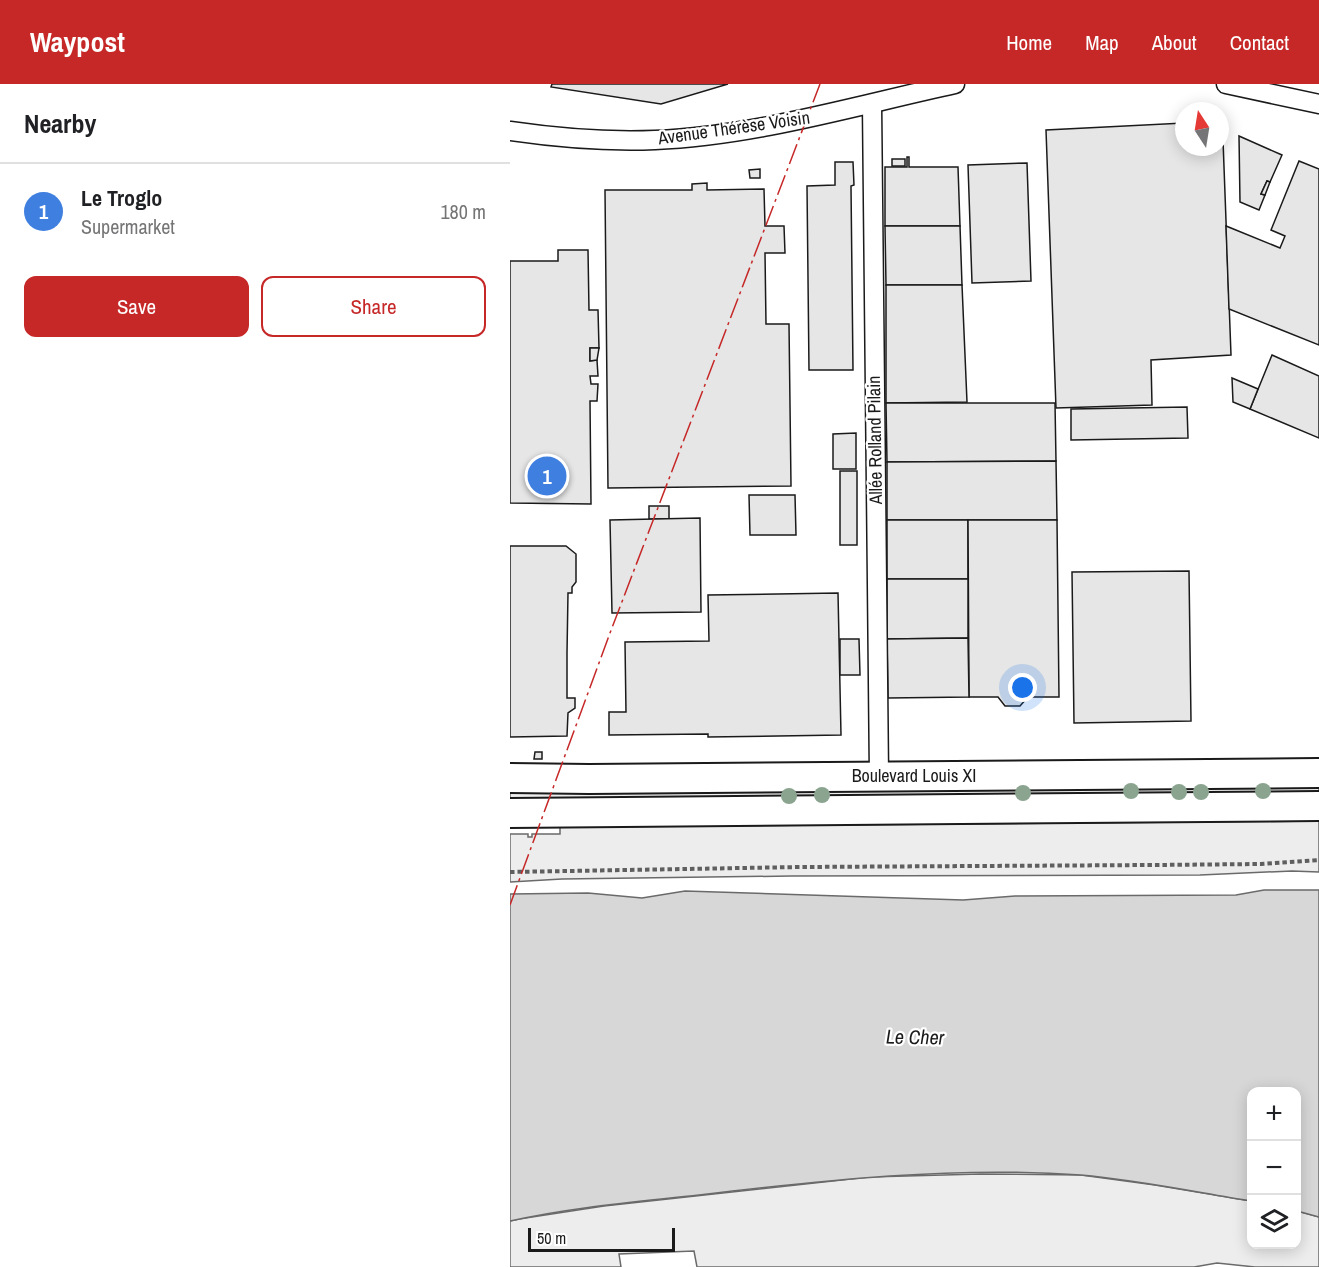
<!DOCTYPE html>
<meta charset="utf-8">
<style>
:root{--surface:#fff;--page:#f2f2f2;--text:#202124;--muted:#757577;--line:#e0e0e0;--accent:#c62828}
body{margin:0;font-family:"Archivo Narrow",sans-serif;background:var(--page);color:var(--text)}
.controls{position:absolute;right:18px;bottom:18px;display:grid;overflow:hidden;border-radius:12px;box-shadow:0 3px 15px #0003}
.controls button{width:54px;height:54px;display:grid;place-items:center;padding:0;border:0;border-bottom:2px solid var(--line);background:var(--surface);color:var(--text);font:30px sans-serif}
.compass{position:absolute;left:665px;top:18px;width:54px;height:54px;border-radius:50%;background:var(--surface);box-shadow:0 3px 15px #0003;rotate:348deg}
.scale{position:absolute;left:18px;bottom:15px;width:147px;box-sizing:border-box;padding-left:6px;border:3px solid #1a1a1a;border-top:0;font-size:16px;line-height:21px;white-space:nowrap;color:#1a1a1a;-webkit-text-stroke:4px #fff;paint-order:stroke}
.you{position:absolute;left:513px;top:604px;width:21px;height:21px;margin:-15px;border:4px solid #fff;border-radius:50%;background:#1a73e8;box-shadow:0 0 0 9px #1a73e833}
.badge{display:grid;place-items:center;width:39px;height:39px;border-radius:50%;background:var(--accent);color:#fff;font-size:20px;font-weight:700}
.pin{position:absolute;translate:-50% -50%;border:3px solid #fff;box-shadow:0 2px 6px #0006}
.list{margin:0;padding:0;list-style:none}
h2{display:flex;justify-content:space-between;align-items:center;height:78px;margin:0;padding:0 24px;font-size:26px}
h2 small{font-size:20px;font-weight:400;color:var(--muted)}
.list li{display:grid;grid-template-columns:39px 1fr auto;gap:18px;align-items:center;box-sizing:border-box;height:96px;padding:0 24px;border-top:2px solid var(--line)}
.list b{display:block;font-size:22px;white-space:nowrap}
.list p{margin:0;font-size:20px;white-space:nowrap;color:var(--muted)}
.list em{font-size:20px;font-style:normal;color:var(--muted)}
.actions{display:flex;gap:12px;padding:18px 24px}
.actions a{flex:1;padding:14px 0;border:2px solid var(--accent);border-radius:12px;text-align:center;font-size:21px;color:var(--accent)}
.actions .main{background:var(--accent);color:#fff}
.icon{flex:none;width:33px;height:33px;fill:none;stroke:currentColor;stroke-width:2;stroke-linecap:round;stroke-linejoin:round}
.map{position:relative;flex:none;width:809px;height:1183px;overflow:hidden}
header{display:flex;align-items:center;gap:36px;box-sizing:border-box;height:84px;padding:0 30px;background:var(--accent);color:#fff}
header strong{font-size:28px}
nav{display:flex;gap:33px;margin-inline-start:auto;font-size:21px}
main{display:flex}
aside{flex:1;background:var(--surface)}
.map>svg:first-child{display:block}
</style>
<header>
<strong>Waypost</strong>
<nav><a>Home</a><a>Map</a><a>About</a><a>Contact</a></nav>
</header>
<main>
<aside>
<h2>Nearby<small></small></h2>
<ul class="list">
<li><span class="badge" style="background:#3f7fe0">1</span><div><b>Le Troglo</b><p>Supermarket</p></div><em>180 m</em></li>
</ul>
<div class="actions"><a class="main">Save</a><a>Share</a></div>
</aside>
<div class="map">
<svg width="809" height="1183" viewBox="0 0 809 1183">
<rect width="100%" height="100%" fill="#fff"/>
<g fill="#ededed" stroke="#6a6a6a" stroke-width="1.5">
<path d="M809,700V711L0,718V707Z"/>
<path d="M809,737V788L782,787L690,791L281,792L52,795L0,798V750H18V753H22V750H50V743Z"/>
<path d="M471,1090L571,1091L645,1101L741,1117L742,1160H786L787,1127L809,1133V1183H745L707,1179L684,1183H187L184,1167L109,1170L111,1183H0V1137L9,1135L94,1122L359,1093Z"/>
</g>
<path fill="#d7d7d7" stroke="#6a6a6a" stroke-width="1.5" d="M754,806H809V1133L787,1127L786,1008H742L741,1117C685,1108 628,1096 571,1091C444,1082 315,1096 189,1111C126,1118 62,1123 0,1137V810L78,809L132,814L175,807L453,816L505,812L726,811Z"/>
<g fill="#e6e6e6" stroke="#1a1a1a" stroke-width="1.5">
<path d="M218,0L151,20L41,3L42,0Z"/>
<path d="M710,37H712L713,53L710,54Z"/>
<path d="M674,39V63H710V56H713L721,271L641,276L642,321L546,324L536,46Z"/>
<path d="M729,52L772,71L760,98L757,97L751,110L755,111L749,126L730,118Z"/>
<path d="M397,73H399V83H448L450,142H375V83H397Z"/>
<rect x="382" y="75" width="13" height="7"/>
<path d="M789,77L809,85V261L719,225L716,142L770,164L775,152L761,146Z"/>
<path d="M325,78H343L344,101L341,102L343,286H299L297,102L325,101Z"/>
<path d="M517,79L521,197L462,199L458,81Z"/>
<path d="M250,85V94H240L239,86Z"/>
<path d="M757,97L760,98L755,111L751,110Z"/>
<path d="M197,99V106L254,105L255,142H274L275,169H255L256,240H279L281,402L98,404L95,106H182V100Z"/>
<path d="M375,142H450L452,201H376Z"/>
<path d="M48,166H78L79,226H88L89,264H80V277L87,276L88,292H80L81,300H88L87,317H80L81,420L0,419V177H48Z"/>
<path d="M376,201H452L457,318L376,319Z"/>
<path d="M80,264H89L87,276L80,277Z"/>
<path d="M762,271L809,292V354L740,325Z"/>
<path d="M722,294L748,305L740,325L723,318Z"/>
<path d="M376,319H545L546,377L377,378Z"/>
<path d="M677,323L678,354L561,356V325Z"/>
<path d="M346,349V385H323V350Z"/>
<path d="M546,377L547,436H377V378Z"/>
<rect x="330" y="387" width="17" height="74"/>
<path d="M239,411H285L286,451H240Z"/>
<rect x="139" y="422" width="20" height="13"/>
<path d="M190,434L191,528L102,529L100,436Z"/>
<rect x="377" y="436" width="81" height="59"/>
<path d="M458,436H547L549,613H518L510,622H495L488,613H459Z"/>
<path d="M0,462H56L66,470V498L62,503V509H58L57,569V614H65V624L58,629L57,652L0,653Z"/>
<path d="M679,487L681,637L564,639L562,488Z"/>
<path d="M377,495H458V554L377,555Z"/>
<path d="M328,509L331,651L198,653V650L99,651V628H116L115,558L199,557L198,511Z"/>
<path d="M458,554L459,613L378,614L377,555Z"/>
<path d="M330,555H349L350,591H330Z"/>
<path d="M25,668H32V675H24Z"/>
</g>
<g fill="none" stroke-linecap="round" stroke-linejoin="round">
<g stroke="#1a1a1a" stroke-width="21">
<g id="street">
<path d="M716,0L809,20"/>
<path d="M362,20L369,692"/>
<path d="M0,47C48,54 97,58 145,56C245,52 348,21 445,0"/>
</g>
</g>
<g stroke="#1a1a1a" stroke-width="32">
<g id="primary">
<path d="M0,694L79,695L809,689"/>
<path d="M0,729L809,722"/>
</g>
</g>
<path stroke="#5f5f5f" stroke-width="4" stroke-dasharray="4.5 3" stroke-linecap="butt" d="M0,788L290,783L644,781L751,780L809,776"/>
<use href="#street" stroke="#fff" stroke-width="18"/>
<use href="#primary" stroke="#fff" stroke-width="28"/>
<path stroke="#c62828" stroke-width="1.5" stroke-dasharray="21 4.5 3 4.5" stroke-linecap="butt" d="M0,821L100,549L310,0"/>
</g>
<g fill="#8aa48f">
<circle cx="621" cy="707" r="8"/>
<circle cx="753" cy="707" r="8"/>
<circle cx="669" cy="708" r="8"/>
<circle cx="691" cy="708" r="8"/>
<circle cx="513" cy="709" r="8"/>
<circle cx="312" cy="711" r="8"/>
<circle cx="279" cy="712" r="8"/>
</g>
<g text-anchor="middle" stroke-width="4.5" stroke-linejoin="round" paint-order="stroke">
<g font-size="18" fill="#1a1a1a" stroke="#fff">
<text transform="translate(224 44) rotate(-8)" y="6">Avenue Thérèse Voisin</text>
<text transform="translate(365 356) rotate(-91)" y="6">Allée Rolland Pilain</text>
<text x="404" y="698">Boulevard Louis XI</text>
</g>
<g font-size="20" font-style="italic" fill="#1a1a1a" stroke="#fff">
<text transform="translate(405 953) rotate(1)" y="7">Le Cher</text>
</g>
</g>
</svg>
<div class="controls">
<button>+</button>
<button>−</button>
<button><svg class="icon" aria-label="layers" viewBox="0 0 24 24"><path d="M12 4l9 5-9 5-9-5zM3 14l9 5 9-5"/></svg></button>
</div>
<svg class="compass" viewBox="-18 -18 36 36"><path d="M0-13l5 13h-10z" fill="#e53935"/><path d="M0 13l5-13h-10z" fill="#757577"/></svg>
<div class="scale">50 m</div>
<div class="you"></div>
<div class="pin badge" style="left:37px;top:392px;background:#3f7fe0">1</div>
</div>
</main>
